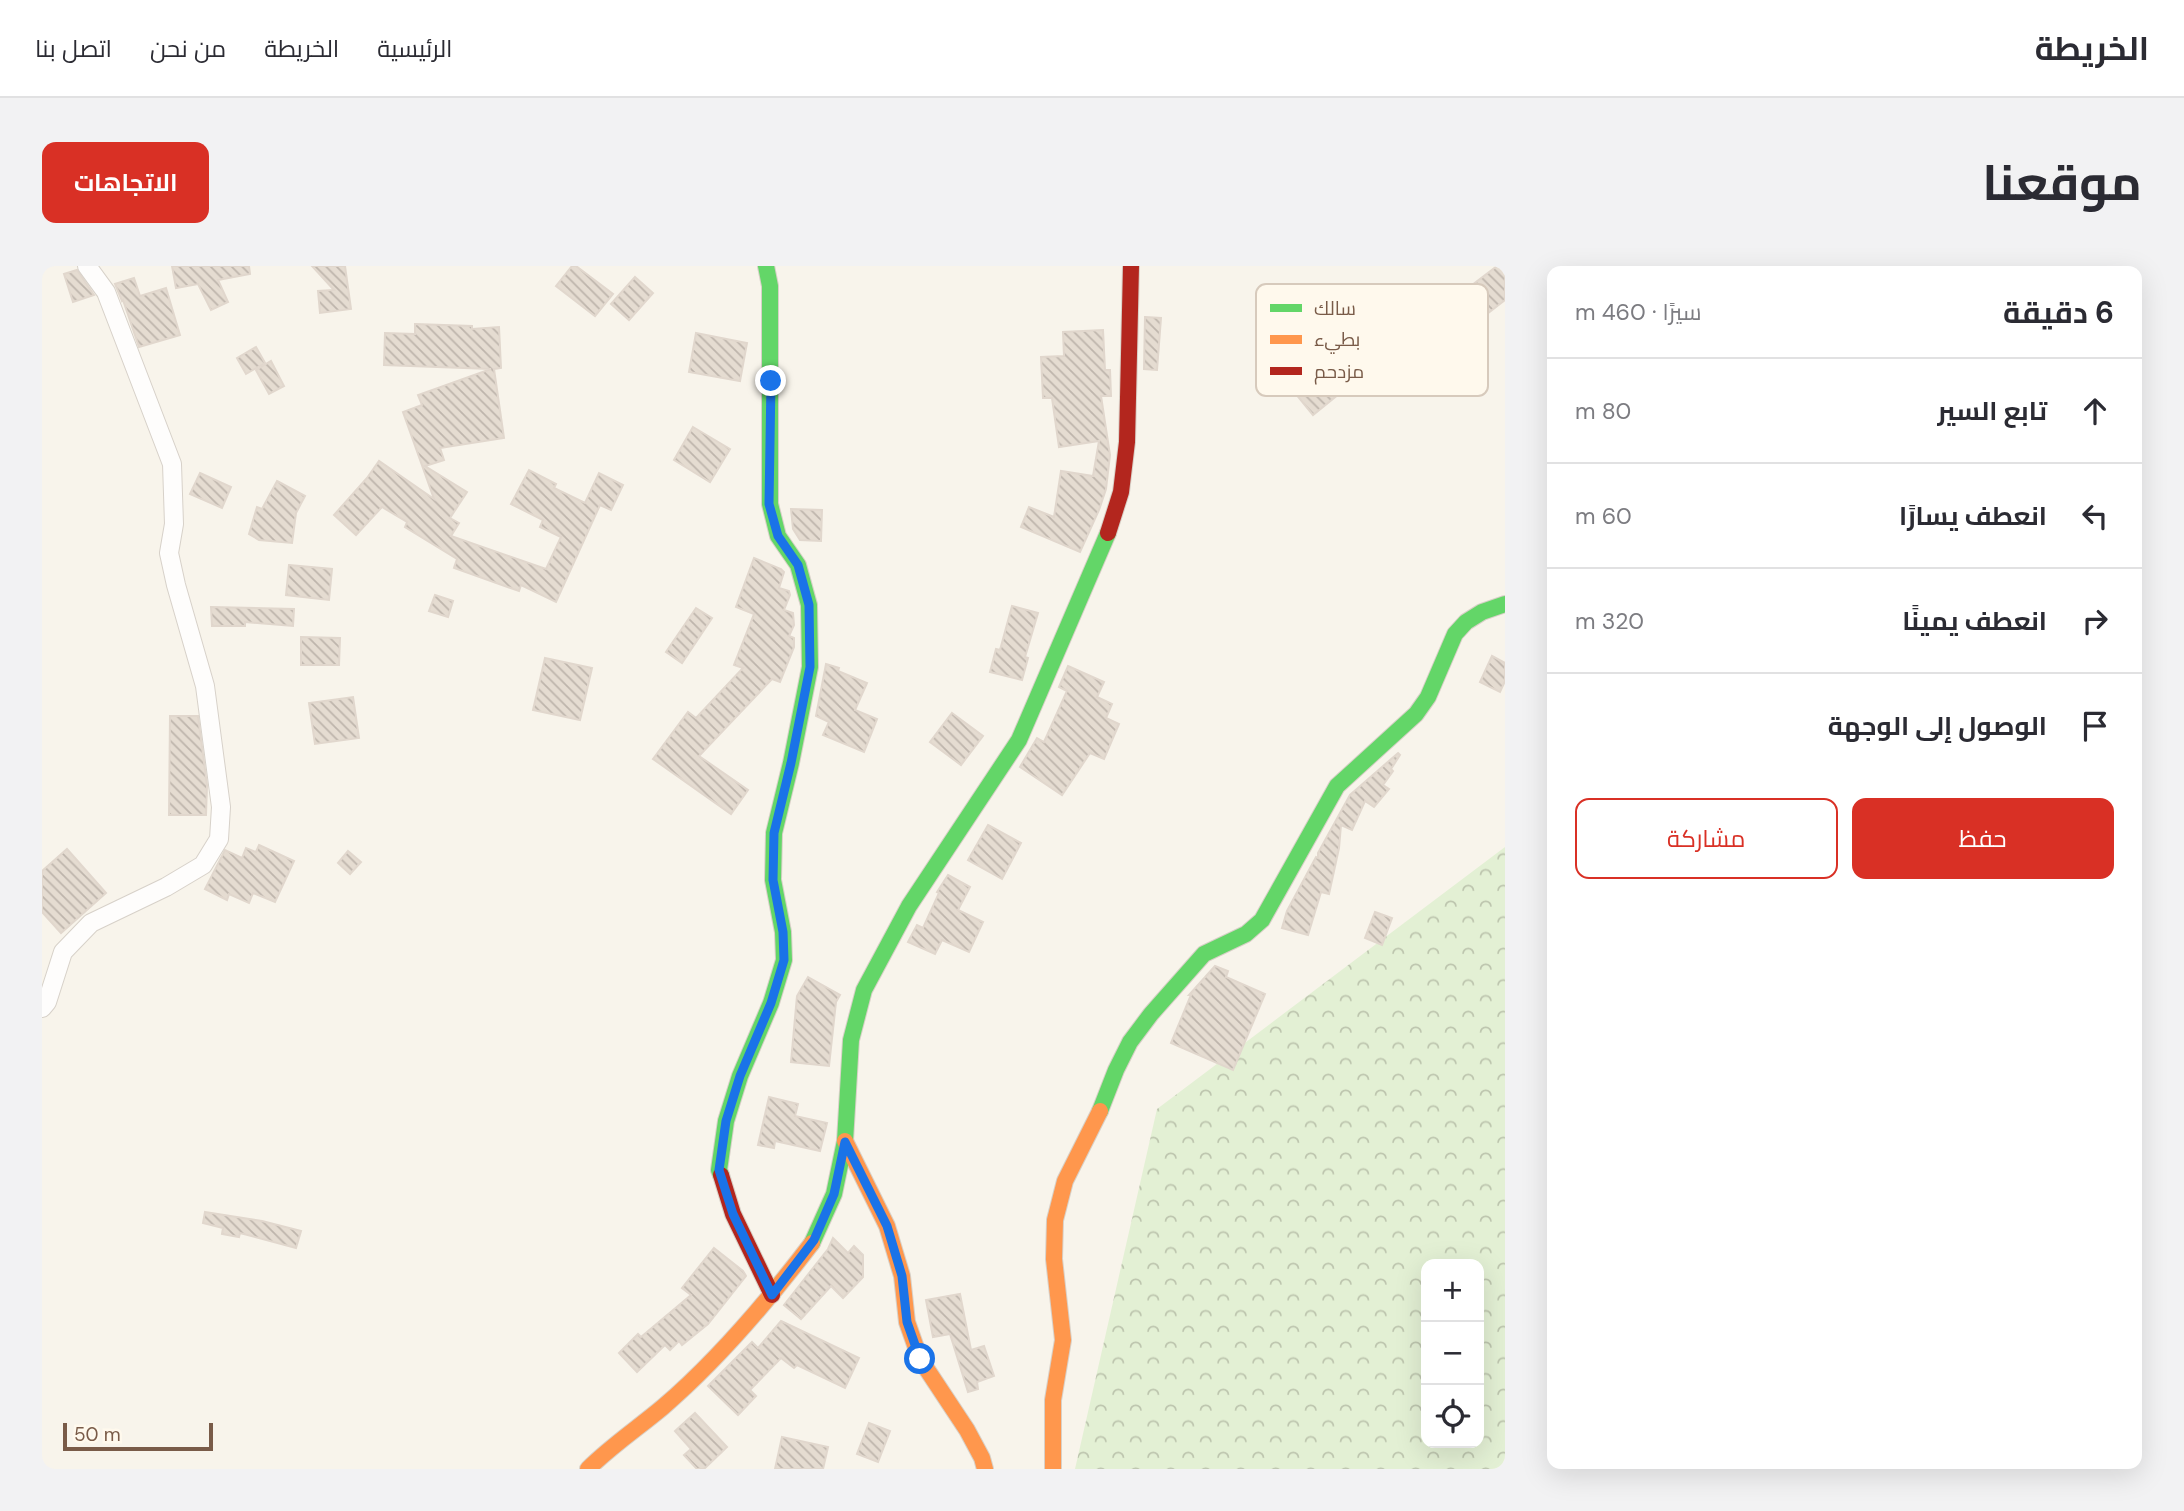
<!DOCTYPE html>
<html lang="ar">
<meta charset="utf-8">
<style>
:root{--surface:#fff;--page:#f2f2f3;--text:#2b2b33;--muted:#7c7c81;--line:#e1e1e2;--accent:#d93025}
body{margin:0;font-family:"DM Sans",Cairo,sans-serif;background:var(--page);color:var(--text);direction:rtl}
.controls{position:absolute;right:21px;bottom:21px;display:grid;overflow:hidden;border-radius:14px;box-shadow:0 7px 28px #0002}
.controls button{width:63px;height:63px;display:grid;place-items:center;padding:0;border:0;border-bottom:2px solid var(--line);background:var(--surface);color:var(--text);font:35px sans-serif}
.scale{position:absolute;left:21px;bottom:18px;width:150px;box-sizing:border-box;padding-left:7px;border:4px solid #795b48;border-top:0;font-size:19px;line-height:24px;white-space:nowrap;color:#795b48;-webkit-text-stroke:5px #fff9ed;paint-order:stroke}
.stop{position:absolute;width:21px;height:21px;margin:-16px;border:5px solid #1a73e8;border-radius:50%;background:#fff}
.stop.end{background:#1a73e8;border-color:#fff;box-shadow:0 2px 7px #0008}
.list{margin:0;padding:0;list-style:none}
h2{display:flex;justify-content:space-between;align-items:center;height:91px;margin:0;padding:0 28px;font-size:30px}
h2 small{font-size:23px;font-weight:400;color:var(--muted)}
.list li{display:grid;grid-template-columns:46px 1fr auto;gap:21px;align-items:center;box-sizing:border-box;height:105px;padding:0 28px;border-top:2px solid var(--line)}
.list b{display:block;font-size:26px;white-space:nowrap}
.list em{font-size:23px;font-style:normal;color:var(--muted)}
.actions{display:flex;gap:14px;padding:21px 28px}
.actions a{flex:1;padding:16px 0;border:2px solid var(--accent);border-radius:14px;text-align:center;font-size:24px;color:var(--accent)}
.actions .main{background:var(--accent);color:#fff}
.icon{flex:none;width:38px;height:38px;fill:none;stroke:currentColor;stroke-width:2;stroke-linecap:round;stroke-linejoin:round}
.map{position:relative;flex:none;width:1463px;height:1203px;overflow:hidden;direction:ltr;border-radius:14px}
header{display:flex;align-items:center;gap:42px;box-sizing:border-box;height:98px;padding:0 35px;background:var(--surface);border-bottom:2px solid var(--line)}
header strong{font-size:33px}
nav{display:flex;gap:38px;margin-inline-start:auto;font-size:24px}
.intro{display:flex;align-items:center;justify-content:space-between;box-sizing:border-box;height:168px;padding:0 42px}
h1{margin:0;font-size:49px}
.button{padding:18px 32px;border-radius:14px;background:var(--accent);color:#fff;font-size:24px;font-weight:700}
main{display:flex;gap:42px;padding:0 42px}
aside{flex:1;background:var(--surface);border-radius:14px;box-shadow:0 7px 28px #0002}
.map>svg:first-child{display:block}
</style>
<header>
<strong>الخريطة</strong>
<nav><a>الرئيسية</a><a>الخريطة</a><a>من نحن</a><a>اتصل بنا</a></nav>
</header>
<div class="intro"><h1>موقعنا</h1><a class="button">الاتجاهات</a></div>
<main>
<aside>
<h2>6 دقيقة<small>سيرًا · 460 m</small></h2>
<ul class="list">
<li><svg class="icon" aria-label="ahead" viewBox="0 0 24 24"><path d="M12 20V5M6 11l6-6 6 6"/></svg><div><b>تابع السير</b></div><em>80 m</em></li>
<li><svg class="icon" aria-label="left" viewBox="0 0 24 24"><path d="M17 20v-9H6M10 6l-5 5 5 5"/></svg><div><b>انعطف يسارًا</b></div><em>60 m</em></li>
<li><svg class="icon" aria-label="right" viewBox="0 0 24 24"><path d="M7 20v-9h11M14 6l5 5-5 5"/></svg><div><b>انعطف يمينًا</b></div><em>320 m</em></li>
<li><svg class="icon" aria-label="arrive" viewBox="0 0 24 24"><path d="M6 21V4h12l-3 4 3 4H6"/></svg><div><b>الوصول إلى الوجهة</b></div></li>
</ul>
<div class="actions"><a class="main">حفظ</a><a>مشاركة</a></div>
</aside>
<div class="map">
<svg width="1463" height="1203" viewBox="0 0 1463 1203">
<defs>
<pattern id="forest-crowns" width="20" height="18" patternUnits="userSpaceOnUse" patternTransform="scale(1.75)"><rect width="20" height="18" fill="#e3f0d4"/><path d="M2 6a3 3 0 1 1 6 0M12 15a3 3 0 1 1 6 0" fill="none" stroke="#bdc5ae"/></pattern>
<pattern id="building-back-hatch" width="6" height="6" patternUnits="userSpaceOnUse" patternTransform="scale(1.75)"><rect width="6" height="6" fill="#e5dcd1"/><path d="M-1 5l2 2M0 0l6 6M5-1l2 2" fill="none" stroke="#beb5ac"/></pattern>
</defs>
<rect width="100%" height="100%" fill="#f8f4eb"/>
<path fill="url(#forest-crowns)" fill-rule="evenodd" d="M1463,581V1203H1033L1115,843ZM1384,998H1437V1177H1384Z"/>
<g fill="url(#building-back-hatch)" stroke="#e1d7cd" stroke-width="2">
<path d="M130,0H207L208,8L176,14L186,36L169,44L156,18L134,22Z"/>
<path d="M270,0H303L309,43L278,47L276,25L292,24Z"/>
<path d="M530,0H534L571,28L553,50L514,20Z"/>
<path d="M1455,0H1463V34L1441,51L1421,26Z"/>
<path d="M35,4L52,29L31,36L22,8Z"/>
<path d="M593,11L611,27L587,54L569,38Z"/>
<path d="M92,12L98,30L124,22L138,69L97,81L81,34L80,35L73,18Z"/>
<path d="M1103,51L1119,52L1115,104L1102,103Z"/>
<path d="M373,58L430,60V63L457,61L459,102L452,103L462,172L398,182L402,194L383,200L425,226L408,252L417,257L409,270L504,303L519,271L498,261L501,254L469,238L487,204L514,218L512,222L543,237L557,207L581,219L569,244L558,239L514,336L479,319L477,325L412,302L415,293L363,261L365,256L340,241L314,269L292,249L325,212L337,195L392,233L361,146L380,139L376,129L449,103L342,99L343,67L373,68Z"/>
<path d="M1061,64L1063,104H1068L1069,130H1059L1068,189L1064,223L1057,244L1038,286L979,261L987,241L1012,251L1019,205L1051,210L1057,175L1017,181L1010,132H1001L999,91L1022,90L1021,66Z"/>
<path d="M654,67L705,77L698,115L647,106Z"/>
<path d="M1301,69L1329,102L1271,149L1244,116Z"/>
<path d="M214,81L223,97L204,108L195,92Z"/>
<path d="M229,95L242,120L227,128L214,104Z"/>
<path d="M651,161L688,183L668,216L632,194Z"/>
<path d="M158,207L189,221L180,242L148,228Z"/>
<path d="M235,215L263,230L254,247L250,277L217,274L207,268L215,241L220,243Z"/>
<path d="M749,243L780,244L779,275L758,274L751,263Z"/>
<path d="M712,292L739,303L742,306L737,322L747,325L748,329L742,344L751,347L752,359L747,370L752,372V381L738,416L730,413L657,490L706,524L689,548L611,493L646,446L654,452L701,402L692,399L712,348L694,341Z"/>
<path d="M247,299L290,303L287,334L244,329Z"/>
<path d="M393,329L411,335L406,351L387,345Z"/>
<path d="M970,340L996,347L983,391L986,392L980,414L948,406L954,383L958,384Z"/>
<path d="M169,341L252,343L251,360L203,356V360H170Z"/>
<path d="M654,342L670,352L640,397L624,386Z"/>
<path d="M259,371L298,372L297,399H259Z"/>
<path d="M1450,390L1463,397V415L1458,426L1438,416Z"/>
<path d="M503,392L550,402L538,454L491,444Z"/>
<path d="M784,398L797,402L796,405L825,417L813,444L835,453L822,486L781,469L787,456L774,450Z"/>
<path d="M1026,400L1062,416L1055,431L1070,438L1064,452L1077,458L1062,493L1048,487L1020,529L978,501L995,472L1002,476L1025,425L1017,421Z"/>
<path d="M311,431L317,472L273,478L267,437Z"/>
<path d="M910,447L941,470L919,499L888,476Z"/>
<path d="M128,450H156L165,519L164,549H127Z"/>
<path d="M1356,487L1358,489L1349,503L1351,505L1341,519L1347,523L1332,541L1323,535L1310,564L1299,559L1297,582L1287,628L1279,626L1266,669L1240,662L1245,645L1274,591L1276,592V587L1308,529Z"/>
<path d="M946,559L979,577L960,613L926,594Z"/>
<path d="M217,579L252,595L233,636L211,627L207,637L187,628L185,634L163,623L183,584L200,592L204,582L214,586Z"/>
<path d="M25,583L64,627L19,667L0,646V605Z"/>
<path d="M306,585L319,596L308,608L296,597Z"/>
<path d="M906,609L928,621L916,644L941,656L927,686L900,674L893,688L866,676L875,659L881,662L897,627L895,626Z"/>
<path d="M1333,646L1350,652L1340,679L1323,672Z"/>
<path d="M1173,700L1186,705L1184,711L1223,728L1191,804L1129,777L1149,729H1147Z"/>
<path d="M766,711L798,729L794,736L787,800L749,796L755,730Z"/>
<path d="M727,831L756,838L753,850L785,857L778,885L733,875L732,882L716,879Z"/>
<path d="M163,946L220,955L259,965L254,982L198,967L197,971L180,968L181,962L161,957Z"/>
<path d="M791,972L806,987L812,980L821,989V1011L801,1032L789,1020L759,1053L742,1039L786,983Z"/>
<path d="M672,982L701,1005L704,1010L666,1058L640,1079L637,1075L628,1084L623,1079L595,1106L577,1087L596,1068L599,1071L649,1029L640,1022Z"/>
<path d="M918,1028L929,1084L942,1080L952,1110L935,1116L936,1123L926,1126L908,1068L891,1071L884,1034Z"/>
<path d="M739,1055L817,1092L803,1122L755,1099L752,1102L739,1092L708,1124L714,1130L696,1149L666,1120L710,1076L716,1082Z"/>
<path d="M653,1147L685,1181L662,1203H655L642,1189L649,1183L633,1165Z"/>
<path d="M827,1157L848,1165L836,1196L815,1188Z"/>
<path d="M740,1171L786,1181L781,1203H733Z"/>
</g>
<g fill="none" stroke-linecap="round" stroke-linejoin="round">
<g stroke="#d7d1c9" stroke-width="20">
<path id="street" d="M0,742L5,736L21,686L49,657L124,621L161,599L177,573L179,541L163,420L134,319L127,287L132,258L130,198L64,26L45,0"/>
</g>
<g stroke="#d8d0c7" stroke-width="18">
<g id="fast">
<path d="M1058,845L1074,804L1088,776L1109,748L1162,688L1204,668L1220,654L1295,520L1374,448L1386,431L1413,368L1424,356L1440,346L1463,338"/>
<path d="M679,909L677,904L684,855L698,810L729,737L742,694L741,666L731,614L732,567L749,497L768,401L767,339L756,299L736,270L728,238V20L724,0"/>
<path d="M770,977L792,928L803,875L809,774L822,724L867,640L977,474L1066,267"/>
</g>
</g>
<g stroke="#d8d0c7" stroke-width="18">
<g id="slow">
<path d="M803,875L845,960L860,1010L865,1056L878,1093L925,1164L940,1192L943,1203"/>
<path d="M546,1203C569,1180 596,1162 621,1141C677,1093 725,1036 770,977"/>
<path d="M1011,1203V1134L1021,1074L1012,993L1013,954L1023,915L1058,845"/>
</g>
</g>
<g stroke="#d8d0c7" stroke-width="18">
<g id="jam">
<path d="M1066,267L1079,226L1085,176L1089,0"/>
<path d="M679,909L691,948L730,1029"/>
</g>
</g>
<use href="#street" stroke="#fefdfc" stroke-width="18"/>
<use href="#fast" stroke="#63d668" stroke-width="16"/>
<use href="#slow" stroke="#ff974d" stroke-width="16"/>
<use href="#jam" stroke="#b3261e" stroke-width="16"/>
</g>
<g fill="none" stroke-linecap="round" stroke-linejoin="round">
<path stroke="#1a73e8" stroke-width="9" d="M729,115L727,238L736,270L756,299L767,339L768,401L749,497L732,567L731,614L741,666L742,694L729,737L698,810L684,855L677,904L691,948L730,1029L772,974L792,928L803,876L845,960L860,1010L865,1056L878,1093"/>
</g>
<rect x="1214" y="18" width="232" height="112" rx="10" fill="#fff9ed" stroke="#d7cabc" stroke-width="2"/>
<rect x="1228" y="38" width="32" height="8" fill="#63d668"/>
<rect x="1228" y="69" width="32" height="9" fill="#ff974d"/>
<rect x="1228" y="101" width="32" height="8" fill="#b3261e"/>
<g font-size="19" fill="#795b48">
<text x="1272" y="49">سالك</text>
<text x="1272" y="80">بطيء</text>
<text x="1272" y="112">مزدحم</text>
</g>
</svg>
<div class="controls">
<button>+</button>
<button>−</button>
<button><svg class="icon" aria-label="locate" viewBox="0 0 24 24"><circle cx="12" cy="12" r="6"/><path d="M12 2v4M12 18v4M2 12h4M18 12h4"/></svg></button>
</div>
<div class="scale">50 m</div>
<div class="stop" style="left:878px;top:1093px"></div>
<div class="stop end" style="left:729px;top:115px"></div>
</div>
</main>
